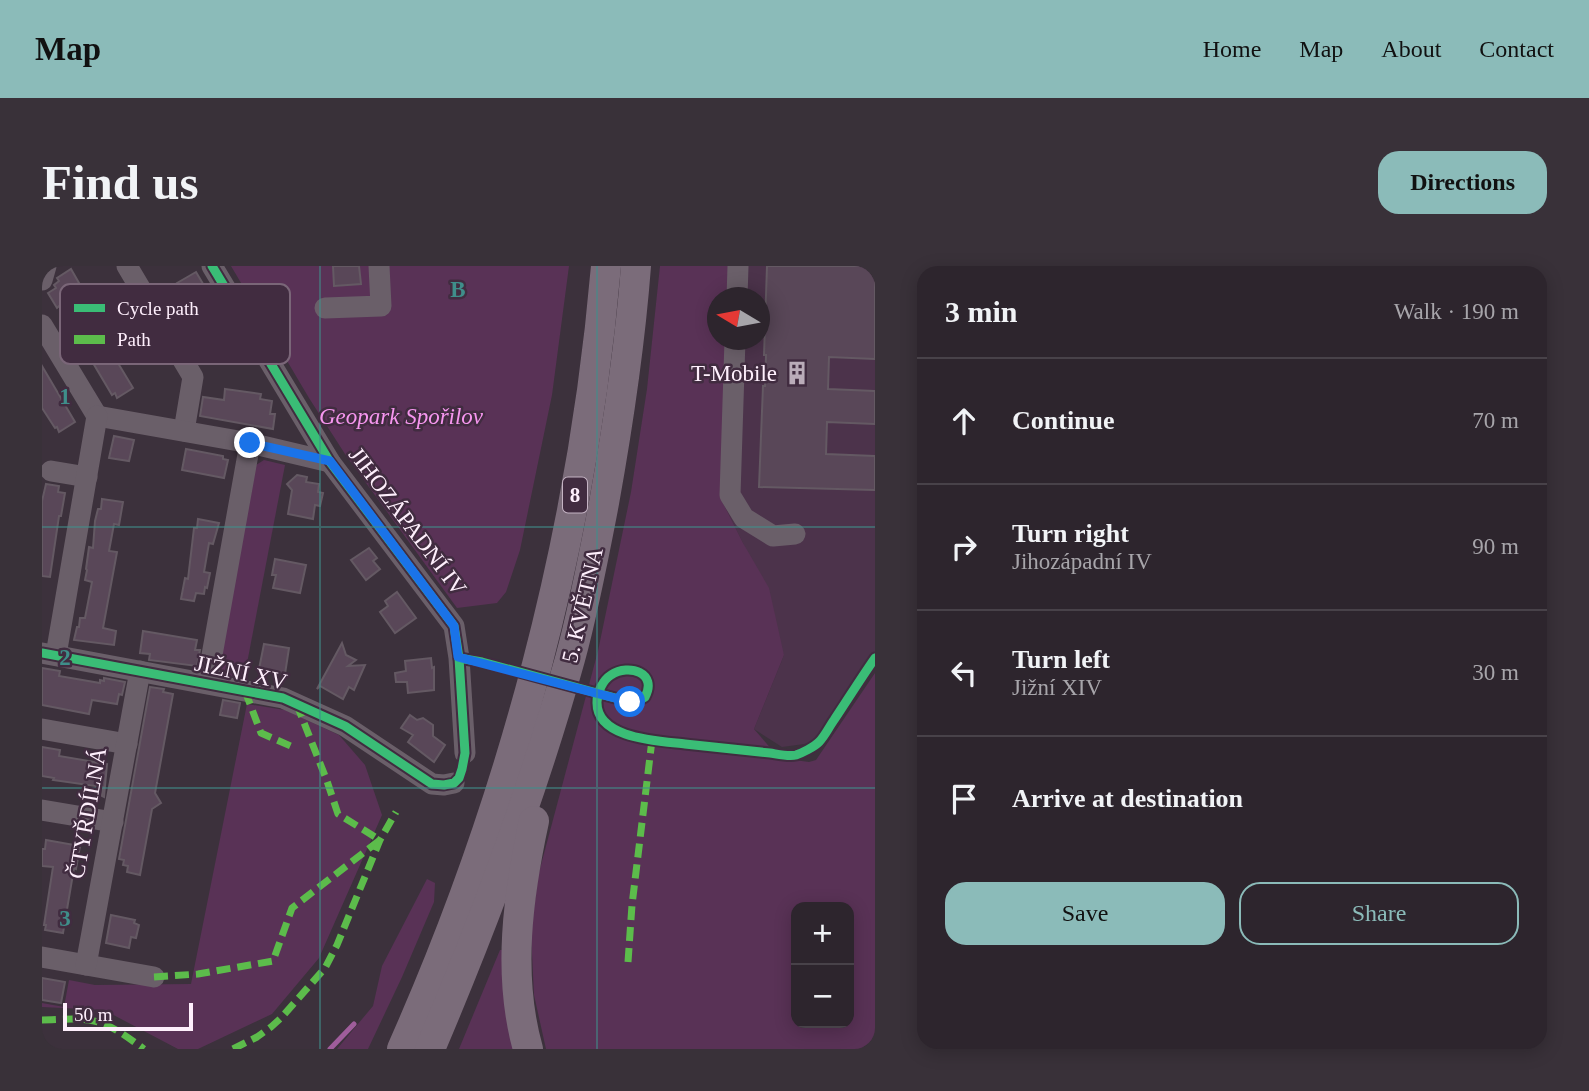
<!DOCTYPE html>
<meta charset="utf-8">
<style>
:root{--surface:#2d252d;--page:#393139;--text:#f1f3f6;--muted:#a7a5aa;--line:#484249;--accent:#8bbbb9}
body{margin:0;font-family:Georgia,serif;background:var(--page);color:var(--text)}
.controls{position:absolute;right:21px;bottom:21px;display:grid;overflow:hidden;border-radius:14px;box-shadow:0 4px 18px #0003}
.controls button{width:63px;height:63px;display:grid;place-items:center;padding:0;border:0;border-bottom:2px solid var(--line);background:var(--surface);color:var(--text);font:35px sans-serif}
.compass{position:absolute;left:665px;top:21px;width:63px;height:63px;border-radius:50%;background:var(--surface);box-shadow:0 4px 18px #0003;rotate:280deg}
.scale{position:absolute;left:21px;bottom:18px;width:130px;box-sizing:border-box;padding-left:7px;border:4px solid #feeffc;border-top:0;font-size:19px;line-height:24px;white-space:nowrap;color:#feeffc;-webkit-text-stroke:5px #412c40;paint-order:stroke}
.stop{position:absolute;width:21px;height:21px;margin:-16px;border:5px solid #1a73e8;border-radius:50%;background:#fff}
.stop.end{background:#1a73e8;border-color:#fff;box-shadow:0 2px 7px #0008}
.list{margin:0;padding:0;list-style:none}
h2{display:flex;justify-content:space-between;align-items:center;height:91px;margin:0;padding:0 28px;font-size:30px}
h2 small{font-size:23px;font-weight:400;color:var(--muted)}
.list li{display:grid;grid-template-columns:46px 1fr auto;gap:21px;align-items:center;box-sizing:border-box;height:126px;padding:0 28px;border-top:2px solid var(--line)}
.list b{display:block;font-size:26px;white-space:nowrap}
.list p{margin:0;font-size:23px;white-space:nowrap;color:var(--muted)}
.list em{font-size:23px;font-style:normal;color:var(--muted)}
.actions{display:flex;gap:14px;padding:21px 28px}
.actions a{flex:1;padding:16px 0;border:2px solid var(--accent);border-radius:21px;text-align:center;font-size:24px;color:var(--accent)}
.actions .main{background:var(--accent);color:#111}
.icon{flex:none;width:38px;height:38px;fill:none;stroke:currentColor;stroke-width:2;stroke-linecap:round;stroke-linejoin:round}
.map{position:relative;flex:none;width:833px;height:783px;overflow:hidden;border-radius:21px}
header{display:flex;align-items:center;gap:42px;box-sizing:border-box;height:98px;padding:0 35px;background:var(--accent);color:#111}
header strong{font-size:33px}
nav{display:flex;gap:38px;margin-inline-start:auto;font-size:24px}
.intro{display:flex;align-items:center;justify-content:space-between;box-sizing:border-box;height:168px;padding:0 42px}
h1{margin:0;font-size:49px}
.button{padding:18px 32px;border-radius:21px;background:var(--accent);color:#111;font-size:24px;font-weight:700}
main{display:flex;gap:42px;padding:0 42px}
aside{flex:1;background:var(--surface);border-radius:21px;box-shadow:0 4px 18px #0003}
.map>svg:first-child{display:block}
</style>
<header>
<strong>Map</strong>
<nav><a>Home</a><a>Map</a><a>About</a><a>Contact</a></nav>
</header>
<div class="intro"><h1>Find us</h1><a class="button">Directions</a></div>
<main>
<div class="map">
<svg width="833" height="783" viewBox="0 0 833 783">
<rect width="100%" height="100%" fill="#3c313c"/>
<path fill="#4c334b" d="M696,0H833V392L777,476L740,481L712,463L742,389L701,277L681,237L693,74H718V32L695,31Z"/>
<g fill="#593256" fill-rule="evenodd">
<path d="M189,0H291L292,19L318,18L317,0H527L510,129L478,284L464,326L455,337L415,342L303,188L267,132Z"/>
<path d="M618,0H687L686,31L676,32V74H685L681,237L701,277L727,322L742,389L712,463L737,492L767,496L774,494L833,407V783H504L492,729L489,667L496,610L556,385L589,226L605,123ZM754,641H807V757H754Z"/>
<path d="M222,194L243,199L202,413L187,410L176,400L211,201Z"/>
<path d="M205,438L243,444L297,469L323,499L340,549L277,692L230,748L156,783H136L62,744L0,741V737L22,741L27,714L53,719L149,718Z"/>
<path d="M385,613L393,617L392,636L360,711L326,783H295L331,740L340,700Z"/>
<path d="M458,684H461L472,783H417Z"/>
</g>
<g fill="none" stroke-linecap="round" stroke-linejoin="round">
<path stroke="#9f5d9b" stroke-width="5" d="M288,783L312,758"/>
</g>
<g fill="#594758" stroke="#645963" stroke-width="2">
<path d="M291,0H317L319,18L292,20Z"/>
<path d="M725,0H833V93L787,91L786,123L833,125V158L785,156L784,188L833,190V224L717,221L721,120H723L724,89H722Z"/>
<path d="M29,3L37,17L32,20L42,38L23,50L17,40L15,42L6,27L14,22L12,19L17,15L15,12Z"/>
<path d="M154,6L180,50L184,48L191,60L186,62L194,74L175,86L167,71L156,77L151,67L161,61L135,17Z"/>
<path d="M56,64L91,122L75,132L73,127L70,129L38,75Z"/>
<path d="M0,100L33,156L17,166L15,161L13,162L0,142Z"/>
<path d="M183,123L219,128L218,133L230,135L228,148H233L231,163L158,150L161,131L182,134Z"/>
<path d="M72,170L92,174L87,195L67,192Z"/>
<path d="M144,183L181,190V193L186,194L182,212L140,204Z"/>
<path d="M255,209L265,211L264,216L277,218L276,226L281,227L278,240L273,239L271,253L246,248L250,224L245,218Z"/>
<path d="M4,218L17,220L16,226L23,227L19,250H17L8,311L0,310V235Z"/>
<path d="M60,233L81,236L77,259L72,258L67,285L75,286L61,362L74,365L72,379L32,374L35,361H37L38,352H43L50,316L43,314L45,304L44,303L47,281L51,282L53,255L56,243H59Z"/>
<path d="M156,253L177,257L171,278L167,277L162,306L168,307L165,322L163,321L162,328L154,327L152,335L139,333L143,312L146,313L152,262H155Z"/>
<path d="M327,282L335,292L331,295L338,303L324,314L309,294Z"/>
<path d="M233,293L264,299L258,327L231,322L234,309H230Z"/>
<path d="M355,326L374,352L353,367L338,346L346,340L343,335Z"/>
<path d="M101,365L155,374L153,384H158L155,400L107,394L108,388L98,387Z"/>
<path d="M300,377L304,389L314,394L306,400L323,399L312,424L307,421L301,433L278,420L275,423Z"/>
<path d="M222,378L247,382L243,408L217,403Z"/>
<path d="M389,392L390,402L392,401V424L366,427L365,416H354L353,407L364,405L363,395Z"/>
<path d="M0,402L18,405L17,410L58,417V414L62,415V412L83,416L80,429L77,428L75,438L50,434L47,448L0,439Z"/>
<path d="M108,421L122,423L121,426L131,428L113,527L119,537L110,543L98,609L85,606L86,600L81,599L82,594L77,593Z"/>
<path d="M181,434L198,437L195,452L178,449Z"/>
<path d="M368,449L375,454L381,452L391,459V470L403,479L392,496L366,476L371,469L359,462Z"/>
<path d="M0,481L18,484L17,490L65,498L62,531L60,530L61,521L11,514L12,512L0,510Z"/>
<path d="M4,574L38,580L34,603L32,602L21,667L3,664L4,659H2L11,601L0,600V583H3Z"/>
<path d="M69,649L93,654L92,657L97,659L94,672L89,671L87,682L64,677Z"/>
<path d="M0,712L23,716L19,737L0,734Z"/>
</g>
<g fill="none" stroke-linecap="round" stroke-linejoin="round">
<g stroke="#6a5f69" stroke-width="21">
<path d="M85,0L151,111L142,165"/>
<path d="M170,0L288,196L412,360L417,392L423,487"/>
<path d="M0,14L4,0"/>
<path d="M695,32L696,0"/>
<path d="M283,42L339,40L337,0"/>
<path d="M0,59L55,150"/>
<path d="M693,74L688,229L702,252L731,270L753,268"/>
<path d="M55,150L208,177L288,196"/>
<path d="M9,205L45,211"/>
<path d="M0,387L241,432L303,460L390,518L402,519L412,517"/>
<path d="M14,389L55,150"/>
<path d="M165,417L208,177"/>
<path d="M0,463L85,478"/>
<path d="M0,544L71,556"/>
<path d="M0,691L112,711"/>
<path d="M44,699L98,405"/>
</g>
<g stroke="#7b6c7a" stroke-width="30">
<path d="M360,783C470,536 541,270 564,0"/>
<path d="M388,783C442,656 491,526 528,393C542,342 552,289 562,237C576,159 588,79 594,0"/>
<path d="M486,783C465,709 476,629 492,555"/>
</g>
<g stroke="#5cbc4b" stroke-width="7" stroke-dasharray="14 7" stroke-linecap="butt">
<path d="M203,425L219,467L251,481"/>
<path d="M586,696L590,639L610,474"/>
<path d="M112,711L156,708L231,695L250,642L338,574L296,548L285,515L255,439"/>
<path d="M0,754C15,754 31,752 46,754C67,756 85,771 102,783"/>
<path d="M191,783L215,771L229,761L239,752L283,702L295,679L338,574L354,546"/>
</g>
<g stroke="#412c40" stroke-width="13">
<g id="cycleway">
<path d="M0,387L241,432L303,460L390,518L402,519L412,517L417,512L420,503L423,487L417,392L412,360L288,196L170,0"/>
<path d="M417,392L440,396L588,436H594L603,431C616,407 587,397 569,409C561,414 555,426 555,436C554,473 617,475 643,478C671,481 699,484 728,487C735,488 747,491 754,489C760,487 772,481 777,476C783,470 787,461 792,454C806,433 819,412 833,392"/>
</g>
</g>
<use href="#cycleway" stroke="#3abd76" stroke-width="9"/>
</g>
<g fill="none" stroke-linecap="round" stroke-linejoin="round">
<path stroke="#1a73e8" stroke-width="9" d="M208,177L288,195L412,360L416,391L588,436"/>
</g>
<path fill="none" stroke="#3f8e8a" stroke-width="2" stroke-opacity="0.55" d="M278,0V783M555,0V783M0,261H833M0,522H833"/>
<defs>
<g id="building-bare" transform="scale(1.89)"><path d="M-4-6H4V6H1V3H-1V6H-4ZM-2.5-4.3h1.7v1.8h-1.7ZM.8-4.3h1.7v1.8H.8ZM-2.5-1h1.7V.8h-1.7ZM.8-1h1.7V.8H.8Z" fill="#baacb9" stroke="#412c40" stroke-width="2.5" paint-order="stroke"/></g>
</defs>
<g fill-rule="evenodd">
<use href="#building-bare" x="755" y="107"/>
</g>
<g text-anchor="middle" stroke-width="5" stroke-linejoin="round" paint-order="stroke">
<rect fill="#412c40" stroke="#c5b4c4" stroke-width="2" x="521" y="211.5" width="24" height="35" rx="5"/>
<g font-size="21" font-weight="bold" fill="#feeffc">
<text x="533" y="236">8</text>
</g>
<g font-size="23" fill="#feeffc" stroke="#412c40" text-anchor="end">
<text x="735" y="115">T-Mobile</text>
</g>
<g font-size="23" font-style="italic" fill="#f696ef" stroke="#412c40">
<text x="359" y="158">Geopark Spořilov</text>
</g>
<g font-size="23" fill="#feeffc" stroke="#412c40">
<text transform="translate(366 255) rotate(53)" y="8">JIHOZÁPADNÍ IV</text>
<text transform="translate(540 339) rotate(-77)" y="8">5. KVĚTNA</text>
<text transform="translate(199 406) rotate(12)" y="8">JIŽNÍ XV</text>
<text transform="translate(45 547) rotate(-80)" y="8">ČTYŘDÍLNÁ</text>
</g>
</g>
<rect x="18" y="18" width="230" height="80" rx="10" fill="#412c40" stroke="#7a6678" stroke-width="2"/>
<rect x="32" y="38" width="31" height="8" fill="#3abd76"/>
<rect x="32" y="69" width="31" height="9" fill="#5cbc4b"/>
<g font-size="19" fill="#feeffc">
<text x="75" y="49">Cycle path</text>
<text x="75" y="80">Path</text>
</g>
<g font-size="23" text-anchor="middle" font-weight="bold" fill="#3f8e8a" stroke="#412c40" stroke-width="5" stroke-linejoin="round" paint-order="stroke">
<text x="416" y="31">B</text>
<text x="23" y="138">1</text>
<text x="23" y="399">2</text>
<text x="23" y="660">3</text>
</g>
</svg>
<div class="controls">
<button>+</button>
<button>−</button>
</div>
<svg class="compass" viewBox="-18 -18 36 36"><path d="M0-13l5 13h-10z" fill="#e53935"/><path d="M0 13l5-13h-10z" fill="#a7a5aa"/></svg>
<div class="scale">50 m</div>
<div class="stop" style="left:588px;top:436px"></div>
<div class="stop end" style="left:208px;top:177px"></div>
</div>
<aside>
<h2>3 min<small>Walk · 190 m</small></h2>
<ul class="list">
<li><svg class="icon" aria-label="ahead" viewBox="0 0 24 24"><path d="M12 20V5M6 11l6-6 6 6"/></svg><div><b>Continue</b></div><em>70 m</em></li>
<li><svg class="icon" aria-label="right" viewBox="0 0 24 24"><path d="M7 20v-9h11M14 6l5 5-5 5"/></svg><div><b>Turn right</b><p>Jihozápadní IV</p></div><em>90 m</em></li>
<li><svg class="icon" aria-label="left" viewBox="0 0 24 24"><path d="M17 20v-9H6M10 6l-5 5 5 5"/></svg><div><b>Turn left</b><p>Jižní XIV</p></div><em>30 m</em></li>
<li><svg class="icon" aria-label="arrive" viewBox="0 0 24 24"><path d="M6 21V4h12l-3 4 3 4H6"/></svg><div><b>Arrive at destination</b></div></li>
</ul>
<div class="actions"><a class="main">Save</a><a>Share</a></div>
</aside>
</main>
